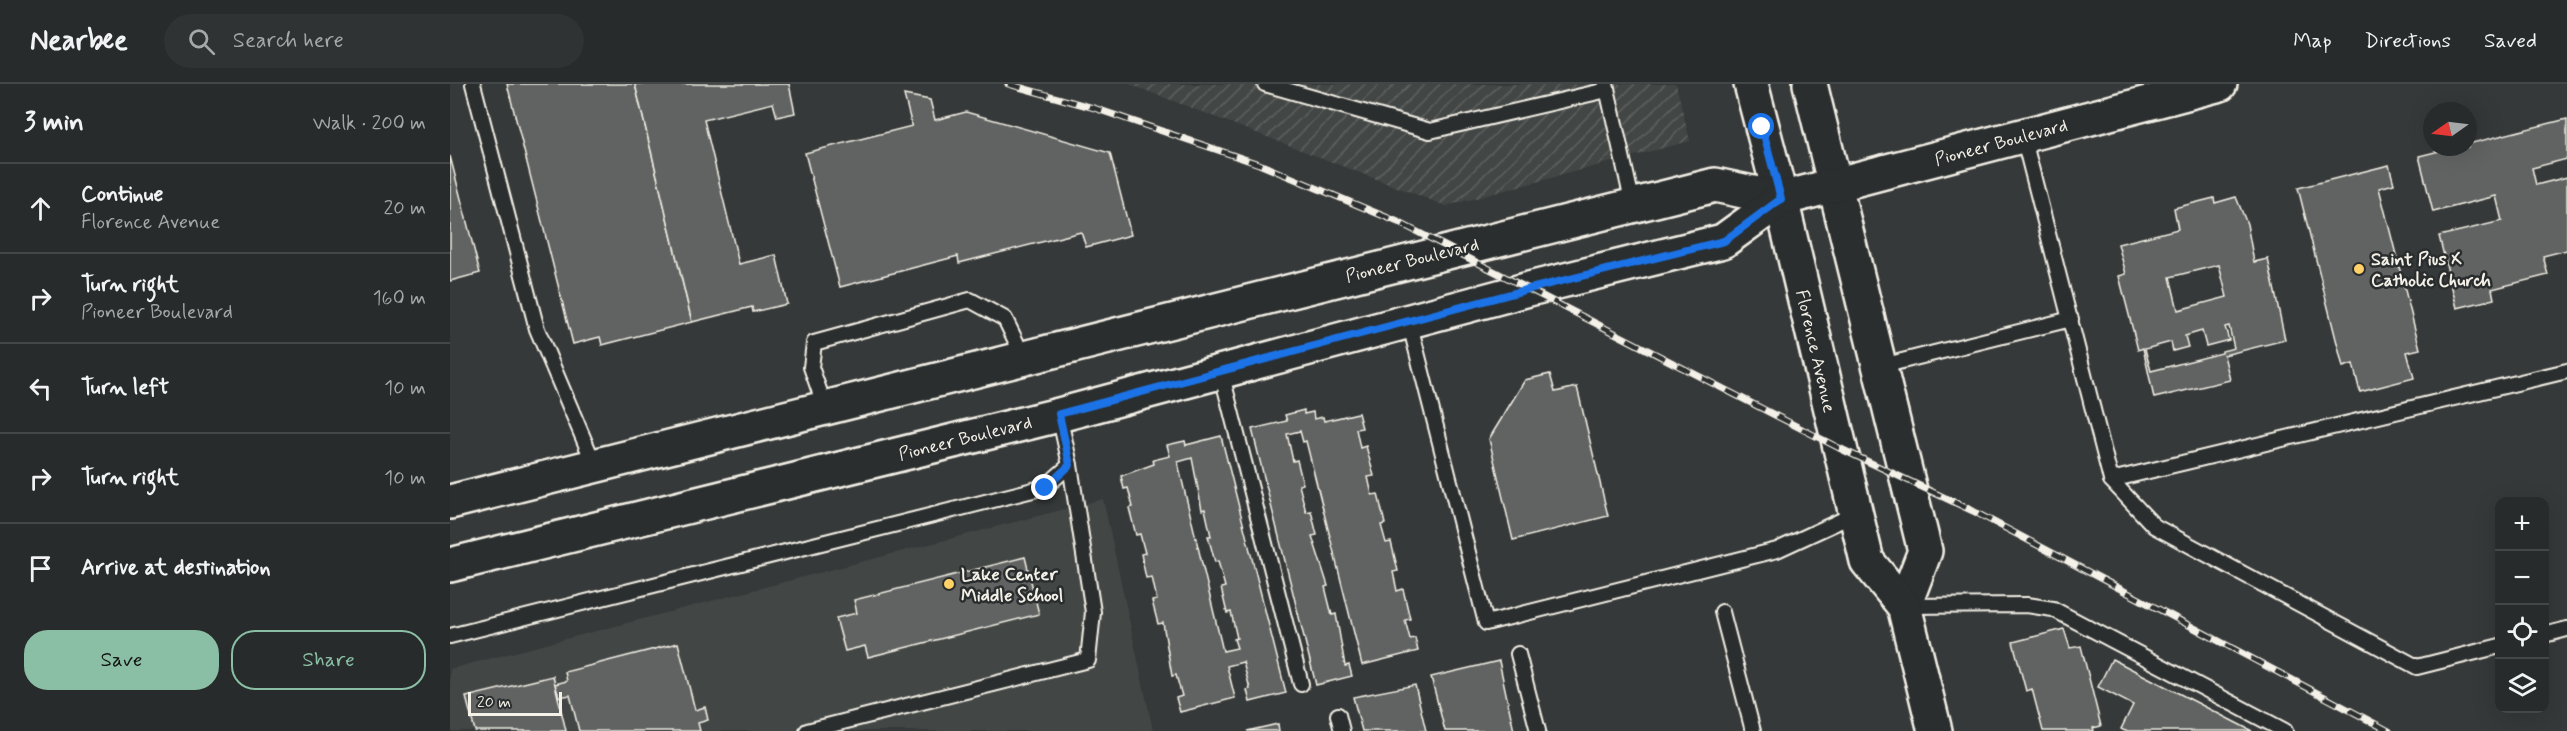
<!DOCTYPE html>
<meta charset="utf-8">
<style>
:root{--surface:#282b2b;--page:#303333;--text:#f1f3f6;--muted:#a5a7a9;--line:#444747;--accent:#8abfa5}
body{margin:0;font-family:Mynerve,sans-serif;background:var(--page);color:var(--text)}
.controls{position:absolute;right:18px;bottom:18px;display:grid;overflow:hidden;border-radius:12px;box-shadow:0 6px 24px #0002}
.controls button{width:54px;height:54px;display:grid;place-items:center;padding:0;border:0;border-bottom:2px solid var(--line);background:var(--surface);color:var(--text);font:30px sans-serif}
.compass{position:absolute;left:1973px;top:18px;width:54px;height:54px;border-radius:50%;background:var(--surface);box-shadow:0 6px 24px #0002;rotate:256deg}
.scale{position:absolute;left:18px;bottom:15px;width:94px;box-sizing:border-box;padding-left:6px;border:3px solid #f4f1e8;border-top:0;font-size:16px;line-height:21px;white-space:nowrap;color:#f4f1e8;-webkit-text-stroke:4px #2a2d2e;paint-order:stroke}
.stop{position:absolute;width:18px;height:18px;margin:-14px;border:4px solid #1a73e8;border-radius:50%;background:#fff}
.stop.end{background:#1a73e8;border-color:#fff;box-shadow:0 2px 6px #0008}
.list{margin:0;padding:0;list-style:none}
h2{display:flex;justify-content:space-between;align-items:center;height:78px;margin:0;padding:0 24px;font-size:26px}
h2 small{font-size:20px;font-weight:400;color:var(--muted)}
.list li{display:grid;grid-template-columns:39px 1fr auto;gap:18px;align-items:center;box-sizing:border-box;height:90px;padding:0 24px;border-top:2px solid var(--line)}
.list b{display:block;font-size:22px;white-space:nowrap}
.list p{margin:0;font-size:20px;white-space:nowrap;color:var(--muted)}
.list em{font-size:20px;font-style:normal;color:var(--muted)}
.actions{display:flex;gap:12px;padding:18px 24px}
.actions a{flex:1;padding:14px 0;border:2px solid var(--accent);border-radius:24px;text-align:center;font-size:21px;color:var(--accent)}
.actions .main{background:var(--accent);color:#111}
.icon{flex:none;width:33px;height:33px;fill:none;stroke:currentColor;stroke-width:2;stroke-linecap:round;stroke-linejoin:round}
.map{position:relative;flex:none;width:2117px;height:647px;overflow:hidden}
header{display:flex;align-items:center;gap:36px;box-sizing:border-box;height:84px;padding:0 30px;background:var(--surface);border-bottom:2px solid var(--line)}
header strong{font-size:28px}
nav{display:flex;gap:33px;margin-inline-start:auto;font-size:21px}
.search{width:420px;height:54px;background:var(--page);display:flex;align-items:center;gap:15px;box-sizing:border-box;padding:0 21px;border-radius:33px;color:var(--muted);font-size:22px}
main{display:flex}
aside{flex:1;background:var(--surface)}
.map>svg:first-child{display:block}
</style>
<header>
<strong>Nearbee</strong>
<div class="search"><svg class="icon" aria-label="search" viewBox="0 0 24 24"><circle cx="10" cy="10" r="6"/><path d="M15 15l6 6"/></svg>Search here</div>
<nav><a>Map</a><a>Directions</a><a>Saved</a></nav>
</header>
<main>
<aside>
<h2>3 min<small>Walk · 200 m</small></h2>
<ul class="list">
<li><svg class="icon" aria-label="ahead" viewBox="0 0 24 24"><path d="M12 20V5M6 11l6-6 6 6"/></svg><div><b>Continue</b><p>Florence Avenue</p></div><em>20 m</em></li>
<li><svg class="icon" aria-label="right" viewBox="0 0 24 24"><path d="M7 20v-9h11M14 6l5 5-5 5"/></svg><div><b>Turn right</b><p>Pioneer Boulevard</p></div><em>160 m</em></li>
<li><svg class="icon" aria-label="left" viewBox="0 0 24 24"><path d="M17 20v-9H6M10 6l-5 5 5 5"/></svg><div><b>Turn left</b></div><em>10 m</em></li>
<li><svg class="icon" aria-label="right" viewBox="0 0 24 24"><path d="M7 20v-9h11M14 6l5 5-5 5"/></svg><div><b>Turn right</b></div><em>10 m</em></li>
<li><svg class="icon" aria-label="arrive" viewBox="0 0 24 24"><path d="M6 21V4h12l-3 4 3 4H6"/></svg><div><b>Arrive at destination</b></div></li>
</ul>
<div class="actions"><a class="main">Save</a><a>Share</a></div>
</aside>
<div class="map">
<svg width="2117" height="647" viewBox="0 0 2117 647">
<defs>
<pattern id="industrial-furrows" width="10" height="10" patternUnits="userSpaceOnUse" patternTransform="scale(1.5)"><rect width="10" height="10" fill="#434645"/><path d="M-1 1l2-2M0 10L10 0M9 11l2-2" fill="none" stroke="#5f6160"/></pattern>
</defs>
<rect width="100%" height="100%" fill="#363939"/>
<filter id="ink" filterUnits="userSpaceOnUse"><feTurbulence type="fractalNoise" baseFrequency=".0167" numOctaves="2"/><feDisplacementMap in="SourceGraphic" scale="12" xChannelSelector="R" yChannelSelector="G"/><feConvolveMatrix kernelMatrix="1 2 1 2 8 2 1 2 1" color-interpolation-filters="sRGB"/></filter>
<g filter="url(#ink)">
<path fill="#434645" d="M653,415L703,646L700,647H0V585Z"/>
<path fill="url(#industrial-furrows)" d="M679,0H1226L1240,57L996,122Z"/>
<g fill="#616362" stroke="#f4f1e8" stroke-width="1.5" fill-rule="evenodd">
<path d="M57,0H185L242,238L152,261L150,253L123,260Z"/>
<path d="M185,0H339L345,29L327,33L323,19L254,36L289,180L326,171L337,220L303,228L302,223L242,238Z"/>
<path d="M454,11L480,16L485,36L516,28L660,69L681,151L636,163L631,148L509,179L508,172L390,203L355,69L462,42Z"/>
<path d="M2117,35V75L2082,84L2086,101L2117,93V166L2093,172L2098,191L2042,205L2044,215L2007,224L1989,152L2052,137L2046,112L1983,128L1969,72L2006,63H2018V60Z"/>
<path d="M0,72L30,189L0,197Z"/>
<path d="M1939,81L1944,100L1929,104L1970,265L1957,268L1964,294L1910,308L1903,280L1893,283L1848,104Z"/>
<path d="M1786,113L1797,140L1804,178L1818,175L1835,256L1774,271L1780,296L1704,314L1693,264L1688,266L1669,192L1676,190L1668,160L1728,145L1724,124L1764,114L1765,119ZM1769,181L1777,213L1728,226L1720,193ZM1779,242L1784,264L1772,267V269L1701,287L1695,265L1721,258L1723,267L1738,263L1735,252L1752,247L1756,262L1779,256L1775,243Z"/>
<path d="M1100,290L1105,308L1127,303L1158,432L1063,456L1039,355L1075,296Z"/>
<path d="M854,326V330L863,328L864,335L873,333L874,337L908,329L912,344L906,345L910,364L916,362L924,392L918,393L922,411L928,410L935,440L931,441L936,459L941,458L948,487L943,488L947,507L953,505L960,535L955,536L960,555L965,554L968,567L912,581L856,357L853,358L850,347L837,350L843,377L847,376L853,400L849,401L856,428L861,427L867,451L862,452L878,502L875,503L882,531L886,530L895,582L899,581L902,592L866,601L802,345L837,337L835,331Z"/>
<path d="M771,352L836,609L800,618L797,606L800,605L793,578L777,582L785,614L730,628L726,614L732,612L726,591L722,592L713,539L708,540L702,517L707,516L702,493L696,494L691,470L695,469L690,450L686,451L679,424L683,423L678,404L674,405L671,392L704,380L703,376L720,372L717,361L735,357L736,361ZM742,374L752,426L755,425L761,452H758L765,478L768,477L775,503L771,504L777,529L781,528L787,554L784,555L787,564L773,567L730,388L728,378Z"/>
<path d="M575,473L589,530L418,573L415,562L395,567L386,534L407,529L404,516Z"/>
<path d="M1614,545L1620,564L1631,562L1651,642L1643,644L1644,647H1593L1582,605L1576,607L1563,558Z"/>
<path d="M228,559L245,626L255,623L258,636L248,639L250,647H129L120,611L109,613L105,600L117,597L115,588Z"/>
<path d="M1662,575L1802,647H1675L1671,645L1683,621L1648,603Z"/>
<path d="M1049,577L1064,647H995L981,593Z"/>
<path d="M103,592L116,647H25L16,613Z"/>
<path d="M965,601L976,647H912L903,613Z"/>
<path d="M828,640L829,647H797Z"/>
</g>
<g fill="none" stroke-linecap="round" stroke-linejoin="round">
<g stroke="#f4f1e8" stroke-width="18">
<g id="service">
<path d="M23,0L87,245L145,382"/>
<path d="M815,0L980,47L1157,6"/>
<path d="M1156,0L1183,121"/>
<path d="M1573,52L1661,396L1704,442L1967,583L2050,562"/>
<path d="M959,237L1036,539L1327,466L1405,430"/>
<path d="M1428,283L1621,235"/>
<path d="M771,288L851,600"/>
<path d="M375,323L361,283L364,259L520,216L555,235L574,274"/>
<path d="M1661,396L2117,287"/>
<path d="M1454,522L1577,521L1603,525L1835,647"/>
<path d="M1272,528L1303,647"/>
<path d="M2094,551L2117,545"/>
<path d="M0,552L595,403L620,381L609,331"/>
<path d="M1068,570L1088,647"/>
<path d="M888,631L892,647"/>
<path d="M357,647L638,576L643,528L620,381"/>
</g>
</g>
<g stroke="#f4f1e8" stroke-width="38">
<g id="secondary">
<path d="M1301,0L1331,115"/>
<path d="M1360,0L1385,102"/>
</g>
</g>
<g stroke="#f4f1e8" stroke-width="38">
<g id="primary">
<path d="M1385,102L1475,467L1454,522"/>
<path d="M1331,115L1417,477L1454,522L1485,647"/>
<path d="M0,418L1265,101L1331,115"/>
<path d="M0,481L609,331L1079,205L1273,157L1331,115L1770,0"/>
</g>
</g>
<use href="#service" stroke="#2a2d2e" stroke-width="14"/>
<use href="#secondary" stroke="#2a2d2e" stroke-width="33"/>
<use href="#primary" stroke="#2a2d2e" stroke-width="33"/>
<g stroke="#f4f1e8" stroke-width="7">
<path id="rail" d="M558,0L644,24L809,80L948,138L1389,364L1523,427L1939,647"/>
</g>
<use href="#rail" stroke="#2a2d2e" stroke-width="4.5" stroke-dasharray="14" stroke-linecap="butt"/>
</g>
</g>
<g fill="none" stroke-linecap="round" stroke-linejoin="round" filter="url(#ink)">
<path stroke="#1a73e8" stroke-width="8" d="M595,404L620,381L609,330L1079,205L1274,157L1331,115L1312,43"/>
</g>
<g fill="#ffd166" stroke="#2a2d2e" stroke-width="2">
<circle cx="1909" cy="185" r="6"/>
<circle cx="499" cy="500" r="6"/>
</g>
<g text-anchor="middle" stroke-width="5" stroke-linejoin="round" paint-order="stroke">
<g font-size="18" fill="#f4f1e8" stroke="#2a2d2e">
<text transform="translate(1551 58) rotate(-15)" y="6">Pioneer Boulevard</text>
<text transform="translate(962 176) rotate(-14)" y="6">Pioneer Boulevard</text>
<text transform="translate(1366 267) rotate(77)" y="6">Florence Avenue</text>
<text transform="translate(515 354) rotate(-14)" y="6">Pioneer Boulevard</text>
</g>
<g font-size="18" font-weight="bold" fill="#f4f1e8" stroke="#2a2d2e" text-anchor="start">
<text x="1921" y="181">Saint Pius X<tspan x="1921" dy="21">Catholic Church</tspan></text>
<text x="511" y="496">Lake Center<tspan x="511" dy="21">Middle School</tspan></text>
</g>
</g>
</svg>
<div class="controls">
<button>+</button>
<button>−</button>
<button><svg class="icon" aria-label="locate" viewBox="0 0 24 24"><circle cx="12" cy="12" r="6"/><path d="M12 2v4M12 18v4M2 12h4M18 12h4"/></svg></button>
<button><svg class="icon" aria-label="layers" viewBox="0 0 24 24"><path d="M12 4l9 5-9 5-9-5zM3 14l9 5 9-5"/></svg></button>
</div>
<svg class="compass" viewBox="-18 -18 36 36"><path d="M0-13l5 13h-10z" fill="#e53935"/><path d="M0 13l5-13h-10z" fill="#a5a7a9"/></svg>
<div class="scale">20 m</div>
<div class="stop" style="left:1312px;top:43px"></div>
<div class="stop end" style="left:595px;top:404px"></div>
</div>
</main>
